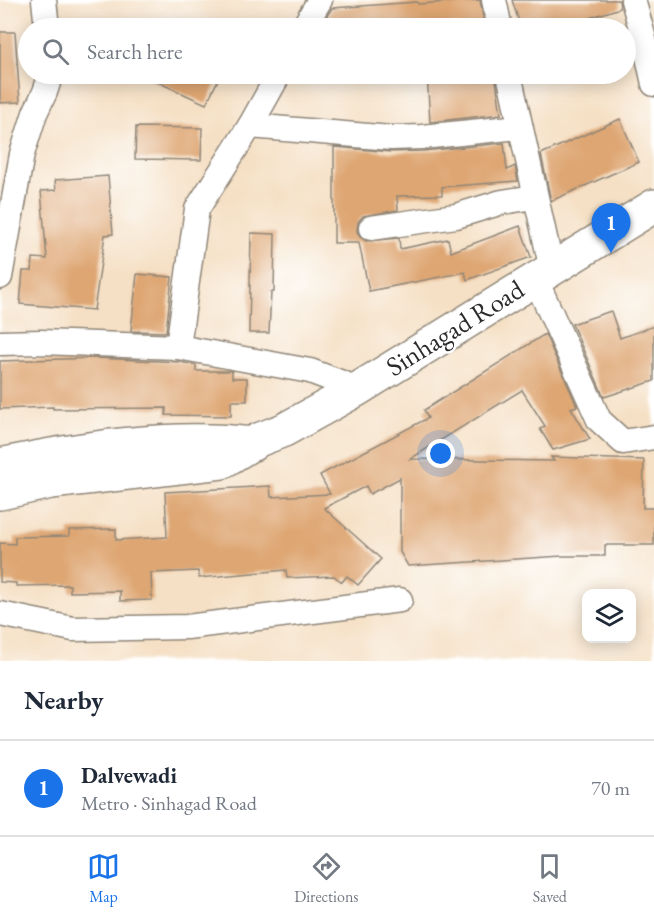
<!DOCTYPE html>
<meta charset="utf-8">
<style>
:root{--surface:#fff;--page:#f2f2f3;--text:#1f2937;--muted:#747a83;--line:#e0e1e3;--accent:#1a73e8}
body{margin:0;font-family:"EB Garamond",serif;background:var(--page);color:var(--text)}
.controls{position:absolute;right:18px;bottom:18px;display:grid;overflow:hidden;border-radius:12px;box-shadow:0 3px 15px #0003}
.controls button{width:54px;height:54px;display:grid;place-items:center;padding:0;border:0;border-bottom:2px solid var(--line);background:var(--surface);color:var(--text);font:30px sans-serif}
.you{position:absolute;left:441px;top:454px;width:21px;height:21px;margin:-15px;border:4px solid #fff;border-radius:50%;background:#1a73e8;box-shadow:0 0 0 9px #1a73e833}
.badge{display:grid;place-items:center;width:39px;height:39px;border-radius:50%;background:var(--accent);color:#fff;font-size:20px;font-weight:700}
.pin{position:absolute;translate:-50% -50px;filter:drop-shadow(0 2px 3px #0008)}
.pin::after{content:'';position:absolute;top:32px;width:21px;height:18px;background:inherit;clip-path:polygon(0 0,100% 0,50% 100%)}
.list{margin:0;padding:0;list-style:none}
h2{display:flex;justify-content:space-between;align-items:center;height:78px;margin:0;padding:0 24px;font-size:26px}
h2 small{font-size:20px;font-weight:400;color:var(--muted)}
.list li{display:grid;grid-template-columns:39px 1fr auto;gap:18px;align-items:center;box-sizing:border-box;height:96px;padding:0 24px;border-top:2px solid var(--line)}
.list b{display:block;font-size:22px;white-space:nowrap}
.list p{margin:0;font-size:20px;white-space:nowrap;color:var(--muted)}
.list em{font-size:20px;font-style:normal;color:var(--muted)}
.icon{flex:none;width:33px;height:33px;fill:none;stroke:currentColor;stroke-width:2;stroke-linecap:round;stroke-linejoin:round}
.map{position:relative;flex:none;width:654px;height:661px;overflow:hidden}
.search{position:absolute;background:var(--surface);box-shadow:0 3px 15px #0003;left:18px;right:18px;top:18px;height:66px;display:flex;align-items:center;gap:15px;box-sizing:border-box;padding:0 21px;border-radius:33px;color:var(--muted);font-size:22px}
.sheet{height:174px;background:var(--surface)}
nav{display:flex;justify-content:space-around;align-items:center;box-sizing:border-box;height:84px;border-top:2px solid var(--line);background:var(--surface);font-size:16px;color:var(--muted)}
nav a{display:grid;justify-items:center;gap:3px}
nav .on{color:var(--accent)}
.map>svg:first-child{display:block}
</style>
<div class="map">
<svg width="654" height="661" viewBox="0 0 654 661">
<rect width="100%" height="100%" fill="#fff"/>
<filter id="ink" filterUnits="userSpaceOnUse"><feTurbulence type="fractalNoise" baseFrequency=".0167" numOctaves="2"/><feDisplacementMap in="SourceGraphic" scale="12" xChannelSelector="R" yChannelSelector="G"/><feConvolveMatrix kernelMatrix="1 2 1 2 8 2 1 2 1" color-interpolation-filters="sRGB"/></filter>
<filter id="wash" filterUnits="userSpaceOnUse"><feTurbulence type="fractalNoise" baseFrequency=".008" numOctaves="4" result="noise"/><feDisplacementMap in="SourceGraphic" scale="24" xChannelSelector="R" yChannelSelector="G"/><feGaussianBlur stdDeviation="1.35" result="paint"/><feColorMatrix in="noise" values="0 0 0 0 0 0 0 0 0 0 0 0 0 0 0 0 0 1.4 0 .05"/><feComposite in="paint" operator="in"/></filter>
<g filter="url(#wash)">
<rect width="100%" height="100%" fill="#f5e0c5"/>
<g id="blocks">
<g fill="#dea672">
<path d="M480,0L485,28H319L332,8L417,2L418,4Z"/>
<path d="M512,0H619L620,8L559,28H521Z"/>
<path d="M0,32H15L20,102L0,103Z"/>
<path d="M140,74H221L206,104Z"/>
<path d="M427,74H495L501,114L430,122Z"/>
<path d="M620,119L639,162L551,201L541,154Z"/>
<path d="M136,127L202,128L201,160L135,159Z"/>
<path d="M504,143L507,170L515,166L518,181L442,187V195L397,196L398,210L363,216L358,222L357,231L360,237L366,241L399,238L400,249L448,239L451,252L520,226L531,257L467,280L465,272L369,291L359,243H334V147L391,152L423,151Z"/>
<path d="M108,176L113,234L105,235L94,310L20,304L23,271H32L33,258L47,259L41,191L56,190L55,180Z"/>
<path d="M251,233L275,234L274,292H271L269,333H249Z"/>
<path d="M137,274L172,277L166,332L131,331Z"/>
<path d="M611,311L620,338L654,326V381L604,397L572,324Z"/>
<path d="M545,334L577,406L571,408L590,439L553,450L540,429L545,426L522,390L410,459L554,461L551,457L644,460L643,508H654V545H605V556H562L408,566L400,552V478L370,494L366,486L324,508L381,559L358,585L347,576L342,582L334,576L287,578L286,570L199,578L198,571L151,573L152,600L120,601V591L70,592V585L16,586V583L0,582V543L15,544V537L69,536V530L116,529V540L167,537L165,492L270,486L271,497L330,494L320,475L428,418L424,410Z"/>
<path d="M95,358L180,362L196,365V371H232V378H247V401H231V416L166,415V408L53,409V407L0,409V361Z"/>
</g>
</g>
</g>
<g filter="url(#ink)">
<use href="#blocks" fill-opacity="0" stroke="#908678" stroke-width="1.5"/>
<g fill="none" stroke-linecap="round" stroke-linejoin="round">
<g stroke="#908678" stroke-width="27">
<g id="minor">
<path d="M44,0L47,28"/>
<path d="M494,0L500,28"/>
<path d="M633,0L644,39L654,84"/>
<path d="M303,28L320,0"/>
<path d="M509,74L552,270"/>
<path d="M250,126L391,138L422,137L519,127"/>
<path d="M371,228L456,216L502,202L535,197"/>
<path d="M0,277L22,154L35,113L45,92L51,74"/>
<path d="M535,278L599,420L623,442L654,437"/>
<path d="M0,343L41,342L178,347L310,371L358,389"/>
<path d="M178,347L197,209L250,126L279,74"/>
<path d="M0,614L73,629L187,627L400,600"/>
</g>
</g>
<g stroke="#908678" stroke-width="36">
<g id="primary">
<path d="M0,465C80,448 172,434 253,444"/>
<path d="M0,493L51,482L222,462L258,440L284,430L358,389L654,206"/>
</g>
</g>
<use href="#minor" stroke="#fff" stroke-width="24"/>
<use href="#primary" stroke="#fff" stroke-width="33"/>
</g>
</g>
<g text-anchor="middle" stroke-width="5" stroke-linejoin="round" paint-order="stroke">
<g font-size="27" fill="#2b2b2b" stroke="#fff">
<text transform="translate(455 328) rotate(-32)" y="9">Sinhagad Road</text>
</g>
</g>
</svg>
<div class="controls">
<button><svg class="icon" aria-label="layers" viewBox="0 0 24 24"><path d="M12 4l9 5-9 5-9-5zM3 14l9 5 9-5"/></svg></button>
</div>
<div class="you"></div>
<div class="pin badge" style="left:611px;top:253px">1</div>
<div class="search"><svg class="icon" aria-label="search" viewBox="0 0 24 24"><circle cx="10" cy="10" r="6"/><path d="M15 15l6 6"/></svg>Search here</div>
</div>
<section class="sheet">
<h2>Nearby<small></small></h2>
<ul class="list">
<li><span class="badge">1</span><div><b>Dalvewadi</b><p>Metro · Sinhagad Road</p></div><em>70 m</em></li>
</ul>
</section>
<nav>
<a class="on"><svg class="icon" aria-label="map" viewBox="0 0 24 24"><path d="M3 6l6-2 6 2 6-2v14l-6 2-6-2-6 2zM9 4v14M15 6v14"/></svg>Map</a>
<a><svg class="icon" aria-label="directions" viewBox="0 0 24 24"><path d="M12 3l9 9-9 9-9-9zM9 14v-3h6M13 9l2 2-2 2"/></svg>Directions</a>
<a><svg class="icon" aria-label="saved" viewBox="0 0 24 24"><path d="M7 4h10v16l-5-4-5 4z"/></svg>Saved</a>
</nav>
